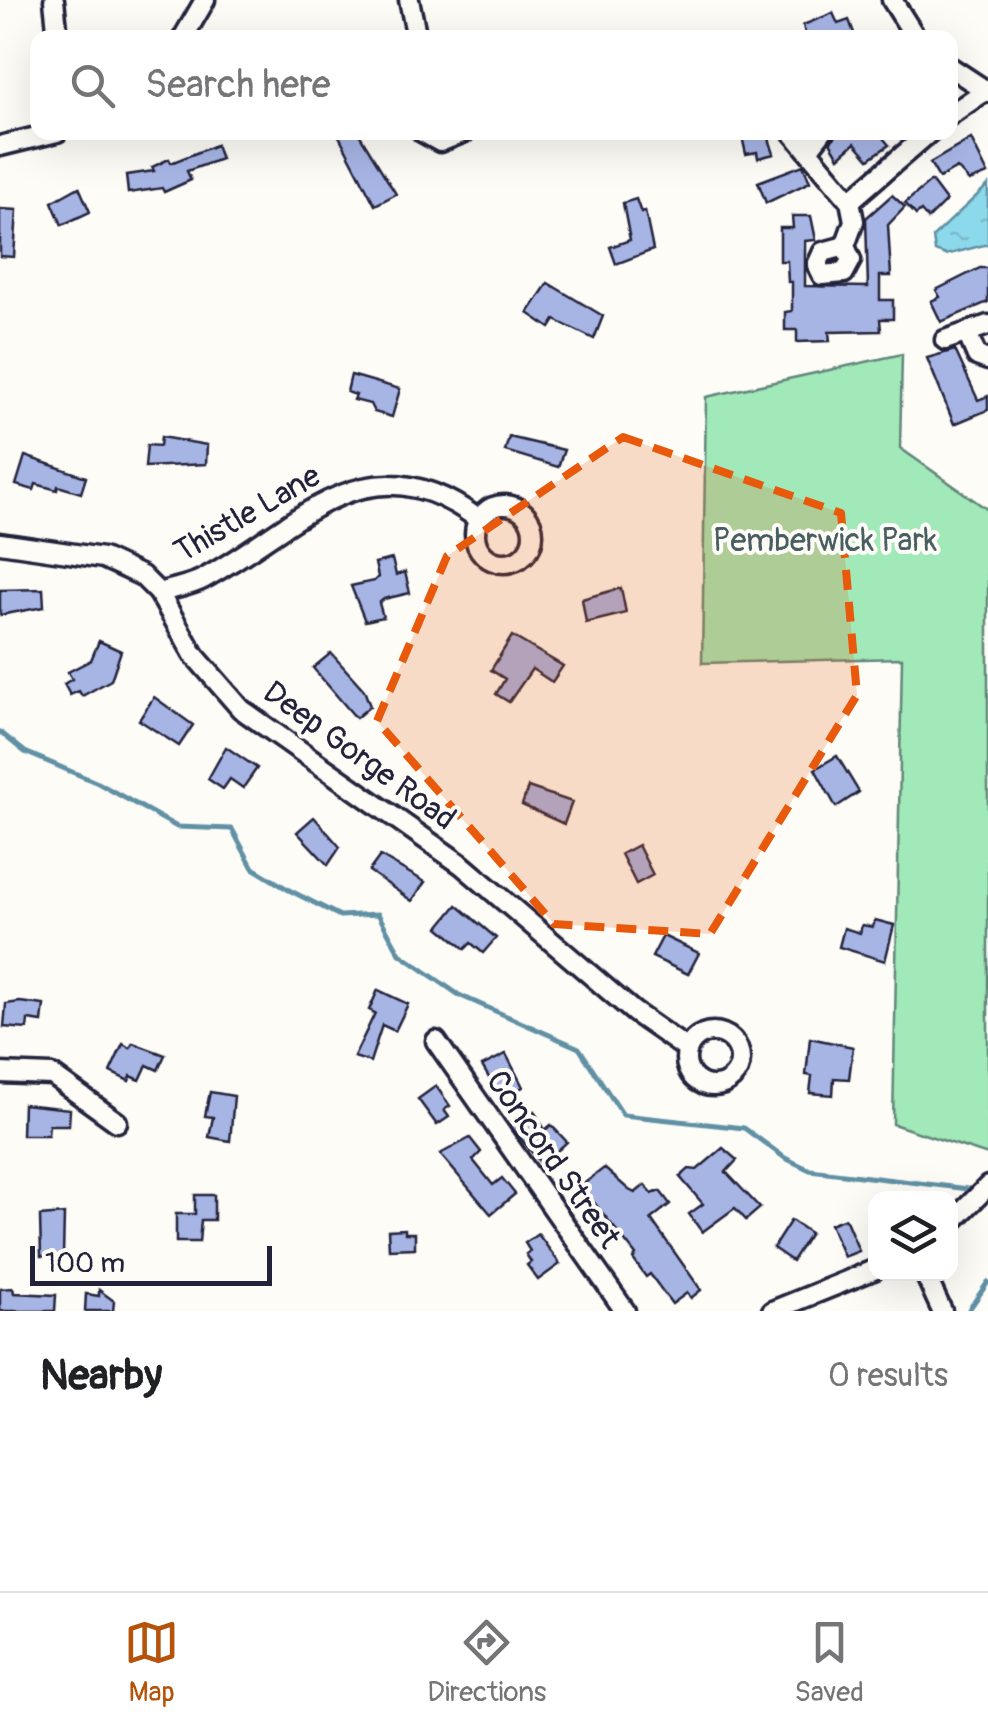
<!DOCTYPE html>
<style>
:root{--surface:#fff;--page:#f6f6f6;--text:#202124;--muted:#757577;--line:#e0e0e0;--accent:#b45309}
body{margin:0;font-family:Pangolin,sans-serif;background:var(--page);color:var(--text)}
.controls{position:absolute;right:30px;bottom:30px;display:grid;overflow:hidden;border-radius:20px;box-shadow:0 10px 40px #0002}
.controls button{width:90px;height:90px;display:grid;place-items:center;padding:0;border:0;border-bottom:2px solid var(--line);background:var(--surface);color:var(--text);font:50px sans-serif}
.scale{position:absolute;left:30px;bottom:25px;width:242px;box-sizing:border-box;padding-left:10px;border:5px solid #22223b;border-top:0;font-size:28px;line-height:35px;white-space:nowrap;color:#22223b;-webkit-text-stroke:8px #fdfcf7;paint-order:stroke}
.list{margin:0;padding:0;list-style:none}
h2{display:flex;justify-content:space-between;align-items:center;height:130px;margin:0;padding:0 40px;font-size:42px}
h2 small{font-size:32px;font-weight:400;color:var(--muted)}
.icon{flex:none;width:55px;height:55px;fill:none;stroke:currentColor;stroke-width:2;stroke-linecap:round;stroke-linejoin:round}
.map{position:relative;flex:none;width:988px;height:1311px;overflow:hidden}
.search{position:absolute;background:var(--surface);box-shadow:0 10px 40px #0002;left:30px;right:30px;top:30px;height:110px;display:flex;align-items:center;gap:25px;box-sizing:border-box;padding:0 35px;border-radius:20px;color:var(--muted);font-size:38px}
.sheet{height:280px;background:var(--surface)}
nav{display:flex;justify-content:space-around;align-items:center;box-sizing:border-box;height:140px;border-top:2px solid var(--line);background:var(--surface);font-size:28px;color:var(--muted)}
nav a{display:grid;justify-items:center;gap:5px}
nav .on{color:var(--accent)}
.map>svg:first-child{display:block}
</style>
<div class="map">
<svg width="988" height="1311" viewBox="0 0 988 1311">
<defs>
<pattern id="water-ripples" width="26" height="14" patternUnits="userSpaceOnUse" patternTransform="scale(2.5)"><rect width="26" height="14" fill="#8bd9ea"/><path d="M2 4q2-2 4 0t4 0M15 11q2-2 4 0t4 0" fill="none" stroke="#78baca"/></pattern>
</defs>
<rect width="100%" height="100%" fill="#fdfcf7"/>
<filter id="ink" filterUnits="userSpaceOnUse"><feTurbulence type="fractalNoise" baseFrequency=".01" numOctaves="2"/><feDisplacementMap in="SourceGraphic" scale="20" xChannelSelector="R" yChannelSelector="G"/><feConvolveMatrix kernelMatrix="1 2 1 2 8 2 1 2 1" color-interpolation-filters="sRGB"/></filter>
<g filter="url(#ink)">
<path fill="#a1e9b8" stroke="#62867a" stroke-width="2.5" d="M902,354L900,448L988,510V1155L893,1124L902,658L702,663L706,397Z"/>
<path fill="url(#water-ripples)" stroke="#6190a4" stroke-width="2.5" d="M988,185V244L946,255L935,251L933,237Z"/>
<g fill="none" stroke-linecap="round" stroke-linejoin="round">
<g stroke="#6190a4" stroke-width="5">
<path d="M0,732L25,752L98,783L177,827L232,829L253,868L289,890L340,916L378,914L400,954L459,995L579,1048L623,1115L744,1128L785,1158L810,1170L969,1189"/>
<path d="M968,1311L988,1282"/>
</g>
</g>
<g fill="#a7b5e5" stroke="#22223b" stroke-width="2.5">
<path d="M833,13L838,24L849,20L856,38H806L803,25Z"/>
<path d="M337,132H358L396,194L375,205Z"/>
<path d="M741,132H767L774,154L758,158L757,152L746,154Z"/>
<path d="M840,132H878L889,145L869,159L855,143L839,157L830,142Z"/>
<path d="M971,139L988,174L969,181L957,168L939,178L930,163Z"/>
<path d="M216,145L221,159L187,171L191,180L164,192L162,188L128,193L126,175L154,171L152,167L169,159L171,163Z"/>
<path d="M803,165L810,182L766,203L758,182Z"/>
<path d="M931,181L946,201L928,219L921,211L916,215L905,203Z"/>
<path d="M79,187L90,212L62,225L52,202Z"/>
<path d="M892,195L905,207L888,225L891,276H880V300H893V319H880L881,331L829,332L830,341L797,342V330H785V312L792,311V282H788L787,261H780V228H793L792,216H811L816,240L805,241V286L868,287L866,218Z"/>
<path d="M636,199L641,213L645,211L653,250L616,264L610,247L630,240L623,203Z"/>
<path d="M0,209L17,210L14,257L0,256Z"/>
<path d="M980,268H988V302L941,322L931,301L940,297L936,290Z"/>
<path d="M548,283L603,316L594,339L555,320L550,328L528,313Z"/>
<path d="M955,350L978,400L988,396V410L954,424L927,358Z"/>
<path d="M351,375L400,389L392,417L374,412L370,404L354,400L356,395L347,392Z"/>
<path d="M161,437L207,445L206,464L145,467L147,445L160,446Z"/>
<path d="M509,437L564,450L558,467L505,451Z"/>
<path d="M25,456L86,477L81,493L58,486L57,490L36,484L34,490L16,485Z"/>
<path d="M392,559L396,575L405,572L410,593L384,599L379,603L383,617L365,621L351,586L374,581L378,577L375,563Z"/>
<path d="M621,588L626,613L586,623L582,599Z"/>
<path d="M43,589L44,607L0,615V590Z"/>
<path d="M512,636L563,666L552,682L532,669L509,702L496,694L505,679L491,670Z"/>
<path d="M99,641L121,651L111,680L82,696L79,691L70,695L64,684L72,679L68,672L91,660Z"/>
<path d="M331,653L364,690L370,706L356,718L313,668Z"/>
<path d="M154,697L193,725L179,746L139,720Z"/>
<path d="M226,747L257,768L243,788L230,779L223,789L208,779Z"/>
<path d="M837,756L859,792L836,807L815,769Z"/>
<path d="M528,787L572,802L564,824L522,805Z"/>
<path d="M314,817L340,847L328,865L297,832Z"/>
<path d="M638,845L653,875L636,884L621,854Z"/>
<path d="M380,856L425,882L412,901L369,871Z"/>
<path d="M457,905L496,938L483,953L471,943L465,949L439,927Z"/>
<path d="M875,920L894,925L885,961L839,947L844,928L860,933L862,925L873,927Z"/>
<path d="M663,936L699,953L688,974L652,957Z"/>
<path d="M378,990L408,1004L395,1031L382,1025L370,1062L354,1057L375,1013L369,1010Z"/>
<path d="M20,1002L44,1005L42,1022L28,1020L27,1029L4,1027L6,1004Z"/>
<path d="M810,1038L853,1047L849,1079L834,1078L833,1095L810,1093L812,1076L806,1075Z"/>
<path d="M133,1043L165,1055L158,1070L147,1065L140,1080L131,1076L129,1081L110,1072L123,1044L130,1048Z"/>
<path d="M506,1054L523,1087L501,1098L482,1066Z"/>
<path d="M436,1086L450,1106L444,1110L449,1117L437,1125L418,1099Z"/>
<path d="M210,1092L234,1096L230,1141L209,1137L213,1117L205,1116Z"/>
<path d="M23,1104L70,1109L69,1125H49L48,1135H22Z"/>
<path d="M534,1111L545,1130L551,1125L567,1142L542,1165L510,1125Z"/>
<path d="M470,1138L481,1152L473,1160L493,1185L502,1178L515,1194L491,1214L440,1154Z"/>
<path d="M723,1148L737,1160L726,1172L760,1208L746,1220L735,1208L702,1232L689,1214L703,1204L680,1177L689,1169L697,1170Z"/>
<path d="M604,1168L629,1190L635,1193L645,1185L652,1194L660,1191L670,1204L651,1219L701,1290L691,1298L687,1293L672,1304L650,1274L646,1277L633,1259L636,1255L581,1186Z"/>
<path d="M195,1195H214V1220H201L199,1242H176V1214H195Z"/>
<path d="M64,1214L63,1256H41L40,1216Z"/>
<path d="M845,1218L859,1251L844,1257L830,1224Z"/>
<path d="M791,1220L810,1233L792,1261L773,1248Z"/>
<path d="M405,1229V1233H415V1248L389,1249L388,1230Z"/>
<path d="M538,1234L560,1264L538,1280L527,1265L531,1262L526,1254L530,1251L525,1243Z"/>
<path d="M13,1288L14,1293L56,1295L55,1311H0V1289Z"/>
<path d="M99,1290L114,1301L113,1311H85L86,1294L99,1296Z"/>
</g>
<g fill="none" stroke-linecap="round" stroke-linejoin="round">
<g stroke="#22223b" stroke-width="25">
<g id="minor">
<path d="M54,0L58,38"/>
<path d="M409,0L417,38"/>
<path d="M892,0L916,38"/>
<path d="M183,38L205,0"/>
<path d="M950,67L988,92"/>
<path d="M950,115L988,89"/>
<path d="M422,132L440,142L465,132"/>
<path d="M792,132L850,201L854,221L845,246L851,260L844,273L822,275L817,265L823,252L845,246"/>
<path d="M0,146L57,132"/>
<path d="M808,150L822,132"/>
<path d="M850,201L930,132"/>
<path d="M967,333L977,356L988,360"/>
<path d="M945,340L988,325"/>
<circle cx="504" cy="534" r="29"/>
<path d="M0,543L103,558L142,576L159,593L194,655L241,709L462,865L634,1012L687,1049"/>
<path d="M159,593C173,588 190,586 203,579C298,528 366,434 478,519"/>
<circle cx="713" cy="1059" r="27"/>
<path d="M436,1041L625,1311"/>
<path d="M0,1073L52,1075L117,1122"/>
<path d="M950,1224L988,1186"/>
<path d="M925,1274L942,1311"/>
<path d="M772,1311L876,1269"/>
</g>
</g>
<use href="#minor" stroke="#fdfcf7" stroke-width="18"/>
</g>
</g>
<path fill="#e8590c" fill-opacity="0.2" stroke="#e8590c" stroke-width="8" stroke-dasharray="20 12" stroke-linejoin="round" d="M623,437L841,513L857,695L710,934L554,924L377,721L447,556Z"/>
<g text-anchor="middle" stroke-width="8" stroke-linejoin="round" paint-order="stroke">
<g font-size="32" fill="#22223b" stroke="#fdfcf7">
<text transform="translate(247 513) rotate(-30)" y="11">Thistle Lane</text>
<text transform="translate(360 755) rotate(36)" y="11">Deep Gorge Road</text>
<text transform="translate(554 1159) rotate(55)" y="11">Concord Street</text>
</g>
<g font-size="32" fill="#485e60" stroke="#fdfcf7">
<text x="825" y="551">Pemberwick Park</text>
</g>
</g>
</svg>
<div class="controls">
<button><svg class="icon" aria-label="layers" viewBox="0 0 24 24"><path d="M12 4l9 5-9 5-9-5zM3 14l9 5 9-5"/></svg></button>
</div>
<div class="scale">100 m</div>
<div class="search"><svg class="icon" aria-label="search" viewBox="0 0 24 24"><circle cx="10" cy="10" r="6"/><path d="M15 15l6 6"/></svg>Search here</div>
</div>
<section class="sheet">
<h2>Nearby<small>0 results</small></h2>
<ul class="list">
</ul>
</section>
<nav>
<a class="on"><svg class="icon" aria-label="map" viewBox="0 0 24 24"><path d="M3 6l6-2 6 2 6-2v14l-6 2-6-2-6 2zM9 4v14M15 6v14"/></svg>Map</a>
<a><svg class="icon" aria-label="directions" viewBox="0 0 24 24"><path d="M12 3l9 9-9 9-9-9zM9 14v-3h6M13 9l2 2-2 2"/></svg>Directions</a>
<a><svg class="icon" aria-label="saved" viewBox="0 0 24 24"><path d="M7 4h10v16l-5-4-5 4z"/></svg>Saved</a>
</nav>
